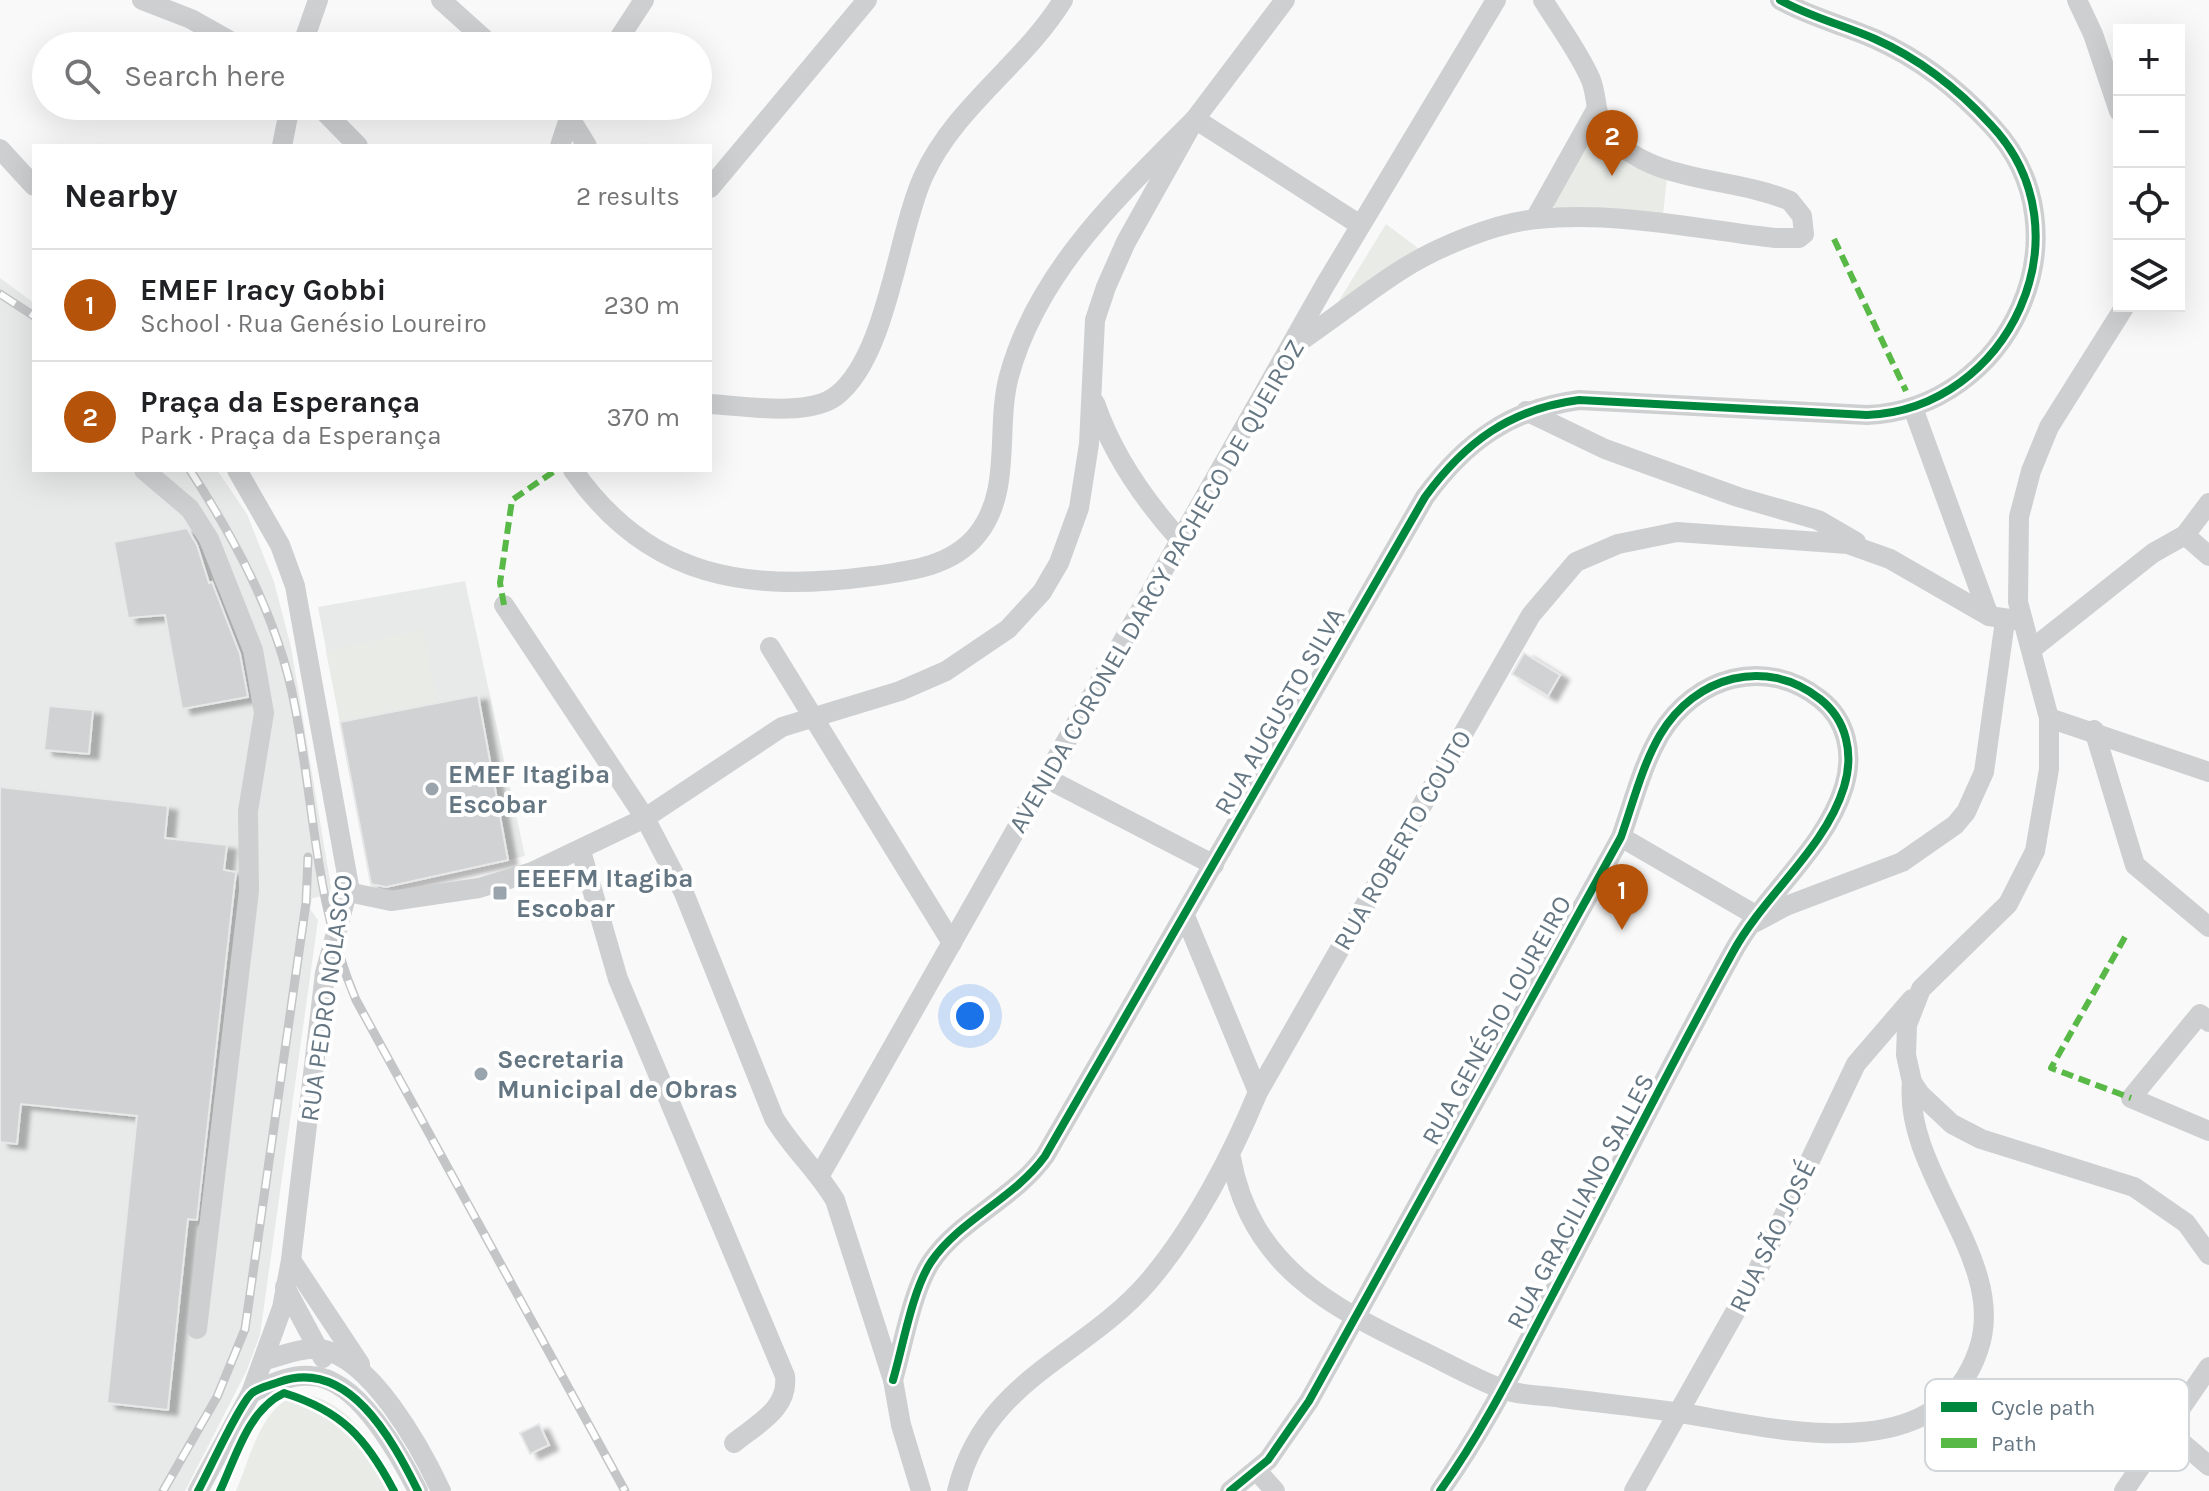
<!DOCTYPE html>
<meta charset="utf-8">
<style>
:root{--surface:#fff;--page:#f6f6f6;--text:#202124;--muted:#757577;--line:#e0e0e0;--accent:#b45309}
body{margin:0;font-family:Karla,sans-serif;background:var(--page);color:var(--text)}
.controls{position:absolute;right:24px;top:24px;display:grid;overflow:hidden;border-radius:0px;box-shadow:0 8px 32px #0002}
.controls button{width:72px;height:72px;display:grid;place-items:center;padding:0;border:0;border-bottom:2px solid var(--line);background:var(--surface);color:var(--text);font:40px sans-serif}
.you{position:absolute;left:970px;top:1016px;width:28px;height:28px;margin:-20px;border:6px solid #fff;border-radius:50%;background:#1a73e8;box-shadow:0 0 0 12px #1a73e833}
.badge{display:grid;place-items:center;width:52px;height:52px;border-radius:50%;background:var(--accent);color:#fff;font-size:26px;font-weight:700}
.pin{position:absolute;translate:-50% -66px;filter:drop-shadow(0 2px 4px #0008)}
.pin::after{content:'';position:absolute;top:42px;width:28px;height:24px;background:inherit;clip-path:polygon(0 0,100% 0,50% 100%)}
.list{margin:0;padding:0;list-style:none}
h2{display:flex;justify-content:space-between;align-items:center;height:104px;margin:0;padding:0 32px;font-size:34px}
h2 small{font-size:26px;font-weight:400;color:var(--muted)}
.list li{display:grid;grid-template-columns:52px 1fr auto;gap:24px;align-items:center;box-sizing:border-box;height:112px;padding:0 32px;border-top:2px solid var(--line)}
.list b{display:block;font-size:30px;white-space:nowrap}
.list p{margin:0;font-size:26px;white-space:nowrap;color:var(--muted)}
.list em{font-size:26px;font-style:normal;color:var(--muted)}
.icon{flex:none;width:44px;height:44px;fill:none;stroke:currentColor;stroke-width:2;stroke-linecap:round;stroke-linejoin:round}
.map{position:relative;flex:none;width:2209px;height:1491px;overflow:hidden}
.search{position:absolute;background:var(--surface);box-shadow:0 8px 32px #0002;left:32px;top:32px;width:680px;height:88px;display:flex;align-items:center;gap:20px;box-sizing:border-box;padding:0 28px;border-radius:44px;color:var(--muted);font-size:30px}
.panel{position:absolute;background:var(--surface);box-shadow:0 8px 32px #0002;left:32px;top:144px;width:680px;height:328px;border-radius:0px}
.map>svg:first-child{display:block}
</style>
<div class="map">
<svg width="2209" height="1491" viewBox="0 0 2209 1491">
<defs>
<filter id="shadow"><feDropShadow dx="9" dy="5" stdDeviation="2" flood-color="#0004"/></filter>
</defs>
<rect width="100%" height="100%" fill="#f9f9f9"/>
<g fill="#e8e9e9">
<path d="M0,278L34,303V470H217L247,514L274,582L291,647L331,887L329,895L312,898L310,909L318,920L260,1335L246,1372L185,1491H0Z"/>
<path d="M465,581L525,856L372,890L318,607Z"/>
</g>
<g fill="#e8ebe6">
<path d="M1588,136L1630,165L1667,178L1663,215L1557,209L1552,205Z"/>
<path d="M1386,224L1423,252L1334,309Z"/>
<path d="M423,629L437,703L340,722L326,651Z"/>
<path d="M301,1394C350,1399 379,1452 400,1491H236C251,1457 261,1403 301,1394Z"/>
</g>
<g fill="#d0d2d3" stroke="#e8e8e8" stroke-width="2" filter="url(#shadow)">
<path d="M187,528L197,545L209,583L212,582L240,654L248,697L182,709L165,615L128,618L114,542Z"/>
<path d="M1524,653L1560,675L1548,696L1512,674Z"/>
<path d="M478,695L508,860L386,887L371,884L340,722Z"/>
<path d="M49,706L93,710L89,754L44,750Z"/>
<path d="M0,787L168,806L165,838L227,845L224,870L236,872L197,1220L188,1219L168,1410L107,1403L137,1116L21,1104L17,1144L0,1142Z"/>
<path d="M539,1424L549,1445L530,1454L520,1433Z"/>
</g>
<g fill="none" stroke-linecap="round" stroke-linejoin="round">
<g stroke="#cecfd0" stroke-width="20">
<path d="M142,0L191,19L239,46"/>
<path d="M441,0L492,46"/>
<path d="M2077,0L2093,34L2119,111"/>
<path d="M302,46L318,0"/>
<path d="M614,46L644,0"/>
<path d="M319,106L358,146"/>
<path d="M558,106L568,115L587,146"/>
<path d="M282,146L290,106"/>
<path d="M560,146L572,109"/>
<path d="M0,149L34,186"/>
<path d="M710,188L867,0"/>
<path d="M1535,219L1596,110"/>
<path d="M2125,306L2049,427L2031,471L2019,517L2018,602L2049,718V769L2035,851L2008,904L1921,989L1907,1025L1906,1055L1912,1082L1920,1094L1952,1124L1981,1139L2134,1187L2186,1223L2209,1255"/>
<path d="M1296,344C1332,320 1365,293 1401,270C1437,247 1495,223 1537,219C1615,211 1698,229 1775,238H1799L1804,234L1802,216L1790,201C1733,176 1649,184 1607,132C1594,116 1598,98 1591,80C1579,52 1559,26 1543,0"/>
<path d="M1095,403C1113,456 1144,500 1181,541"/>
<path d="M710,404C743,406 809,417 836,396C887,357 897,235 923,177C955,106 1023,65 1063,0"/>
<path d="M1913,408L1989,616"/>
<path d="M1526,411L1605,449L1738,497L1818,520L1856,542"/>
<path d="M144,470L190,509L209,539L253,650L264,713L248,811L249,891L197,1329"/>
<path d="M573,470C649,579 749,593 873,576C911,571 952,566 977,535C1013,491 995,428 1009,376C1038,270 1121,194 1195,119L1360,225"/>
<path d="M2185,535L2209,556"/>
<path d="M504,605L645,818L684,893L774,1118C792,1148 817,1170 835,1200L893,1380L901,1425L921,1491"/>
<path d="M770,647L952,943"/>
<path d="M2032,649L2153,553L2185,535L2209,503"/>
<path d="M2049,718L2209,772"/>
<path d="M2094,730L2135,865L2209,927"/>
<path d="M1046,778L1214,865"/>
<path d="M1621,837L1757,916"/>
<path d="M581,851L618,979L785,1376C789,1409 757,1424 734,1443"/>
<path d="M348,892L391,901L479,888L532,872L645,818L782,727L900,691L946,671L1008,629L1042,592L1059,563L1079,508L1089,444L1095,320L1106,287L1126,242L1195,119L1285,0"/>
<path d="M1185,916L1258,1092"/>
<path d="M1756,922L1786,906L1902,862L1955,825L1966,812L1984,772L2005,621"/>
<path d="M2209,1022L2200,1014L2131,1098L2209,1131"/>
<path d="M1231,1158C1251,1266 1329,1306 1420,1350C1447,1363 1475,1379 1502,1389C1520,1396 1543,1395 1562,1398C1601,1403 1642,1407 1681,1413C1773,1428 1936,1472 1978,1351C2010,1262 1903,1173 1912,1082"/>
<path d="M820,1175L1325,285L1496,0"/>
<path d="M291,1260L360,1364"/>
<path d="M285,1287L323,1358"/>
<path d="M266,1360C283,1355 303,1347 320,1349C371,1357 421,1448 441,1491"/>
<path d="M893,1380C903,1346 912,1291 931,1262C959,1220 1014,1199 1045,1156L1425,497C1465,442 1510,409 1579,400L1867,415C2009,409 2092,232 1991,125C1958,89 1920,59 1875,39C1843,25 1810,17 1780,0"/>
<path d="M251,1393C269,1385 290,1374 311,1376C358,1378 399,1454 418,1491"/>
<path d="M2167,1430L2209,1466"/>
<path d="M1257,1471L1275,1491"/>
<path d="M198,1491L251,1393L282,1308L291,1260L325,973L349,886L295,586L280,545L237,470"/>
<path d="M957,1491C984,1379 1083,1358 1149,1281C1194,1228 1232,1155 1258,1092L1531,615L1576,562L1618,544L1677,532L1848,544L1890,559L1989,616L2023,621"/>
<path d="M1230,1491L1268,1460L1309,1401L1621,837C1633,803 1642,766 1660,735C1695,676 1766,656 1820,699C1847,720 1854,754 1844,787C1825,849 1764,895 1733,952C1670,1066 1612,1182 1552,1296C1517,1362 1484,1430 1440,1491"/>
<path d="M1634,1491L1751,1284L1856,1064L1912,999"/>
<path d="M2124,1491L2209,1367"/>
</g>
<g stroke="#c3c5c6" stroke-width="9">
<g id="rail">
<path d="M0,294L34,316"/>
<path d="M190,470C236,541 278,619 294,702C315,805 314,902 356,1000L625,1491"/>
<path d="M163,1491L217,1397L245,1329L306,903L308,857"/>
</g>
</g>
<use href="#rail" stroke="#fff" stroke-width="6" stroke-dasharray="18" stroke-linecap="butt"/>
<g stroke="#58b947" stroke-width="6" stroke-dasharray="12 6" stroke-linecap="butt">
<path d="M1834,239L1906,391"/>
<path d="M504,605L500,583L512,500L556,470"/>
<path d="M2125,937L2051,1068L2131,1098"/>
</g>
<g stroke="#fff" stroke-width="13">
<g id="cycleway">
<path d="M893,1380C903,1346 912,1291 931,1262C959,1220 1014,1199 1045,1156L1425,497C1465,442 1510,409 1579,400L1867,415C2009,409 2092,232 1991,125C1958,89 1920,59 1875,39C1843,25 1810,17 1780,0"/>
<path d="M198,1491C209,1471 238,1407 251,1394C257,1388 271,1385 279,1382C348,1357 392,1439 418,1491"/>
<path d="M220,1491C236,1457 248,1410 284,1393C342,1411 366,1438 394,1491"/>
<path d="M1230,1491L1268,1460L1309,1401L1621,837C1633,803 1642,766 1660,735C1695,676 1766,656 1820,699C1847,720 1854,754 1844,787C1825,849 1764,895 1733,952C1670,1066 1612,1182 1552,1296C1517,1362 1484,1430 1440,1491"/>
</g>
</g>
<use href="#cycleway" stroke="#00873e" stroke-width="8"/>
</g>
<g fill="#99a4ac" stroke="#fff" stroke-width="3">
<circle cx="432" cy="789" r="8"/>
<rect x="492" y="885" width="16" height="16" rx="4"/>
<circle cx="481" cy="1074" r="8"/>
</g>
<g text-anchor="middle" stroke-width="8" stroke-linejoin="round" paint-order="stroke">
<g font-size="26" fill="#657683" stroke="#fff">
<text transform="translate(1156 586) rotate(-60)" y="9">AVENIDA CORONEL DARCY PACHECO DE QUEIROZ</text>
<text transform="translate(1279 711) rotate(-60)" y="9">RUA AUGUSTO SILVA</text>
<text transform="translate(1402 840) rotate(-60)" y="9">RUA ROBERTO COUTO</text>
<text transform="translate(326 998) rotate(-82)" y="9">RUA PEDRO NOLASCO</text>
<text transform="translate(1496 1020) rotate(-61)" y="9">RUA GENÉSIO LOUREIRO</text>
<text transform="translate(1580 1201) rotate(-62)" y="9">RUA GRACILIANO SALLES</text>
<text transform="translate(1772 1236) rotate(-64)" y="9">RUA SÃO JOSÉ</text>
</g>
<g font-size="26" font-weight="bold" fill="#657683" stroke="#fff" text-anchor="start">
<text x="448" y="783">EMEF Itagiba<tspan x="448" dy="30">Escobar</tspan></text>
<text x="516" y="887">EEEFM Itagiba<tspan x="516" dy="30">Escobar</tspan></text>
<text x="497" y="1068">Secretaria<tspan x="497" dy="30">Municipal de Obras</tspan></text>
</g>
</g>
<rect x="1925" y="1379" width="264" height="92" rx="12" fill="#fff" stroke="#d1d6da" stroke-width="2"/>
<rect x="1941" y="1402" width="36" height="10" fill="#00873e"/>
<rect x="1941" y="1438" width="36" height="10" fill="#58b947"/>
<g font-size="22" fill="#657683">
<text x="1991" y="1415">Cycle path</text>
<text x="1991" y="1451">Path</text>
</g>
</svg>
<div class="controls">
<button>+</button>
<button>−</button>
<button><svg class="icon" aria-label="locate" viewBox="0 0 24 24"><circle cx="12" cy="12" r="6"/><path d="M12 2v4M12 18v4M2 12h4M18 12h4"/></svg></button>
<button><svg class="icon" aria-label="layers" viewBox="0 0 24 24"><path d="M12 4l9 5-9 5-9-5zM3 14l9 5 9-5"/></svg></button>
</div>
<div class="you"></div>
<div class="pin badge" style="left:1622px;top:930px">1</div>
<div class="pin badge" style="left:1612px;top:176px">2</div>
<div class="search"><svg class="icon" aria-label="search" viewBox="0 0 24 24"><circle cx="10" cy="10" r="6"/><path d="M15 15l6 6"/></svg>Search here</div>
<section class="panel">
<h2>Nearby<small>2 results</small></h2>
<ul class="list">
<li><span class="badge">1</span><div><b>EMEF Iracy Gobbi</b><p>School · Rua Genésio Loureiro</p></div><em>230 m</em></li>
<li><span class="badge">2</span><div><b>Praça da Esperança</b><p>Park · Praça da Esperança</p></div><em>370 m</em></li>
</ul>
</section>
</div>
